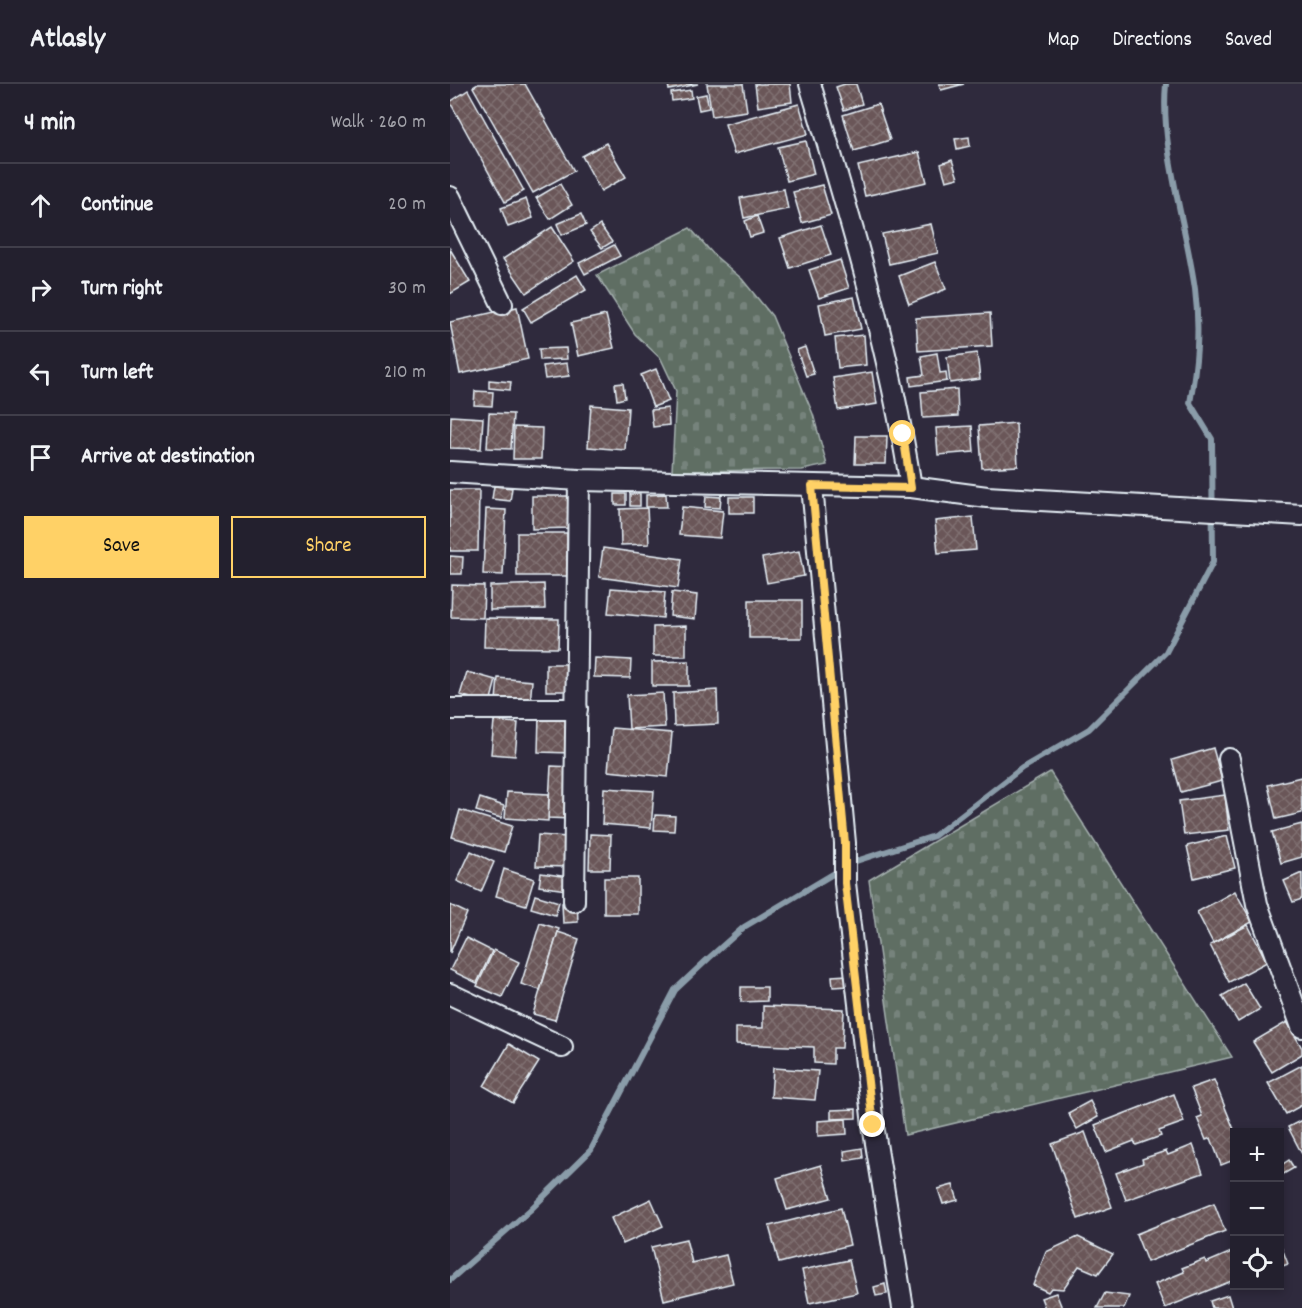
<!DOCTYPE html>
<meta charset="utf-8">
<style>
:root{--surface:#23202e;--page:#2f2d3a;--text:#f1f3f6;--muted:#a3a3aa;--line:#403e4a;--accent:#ffd166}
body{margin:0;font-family:Dekko,sans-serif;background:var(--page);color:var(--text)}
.controls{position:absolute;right:18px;bottom:18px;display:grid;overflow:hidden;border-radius:0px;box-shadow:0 3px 9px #0003}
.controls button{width:54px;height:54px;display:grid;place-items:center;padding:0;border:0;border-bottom:2px solid var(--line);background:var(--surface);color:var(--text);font:30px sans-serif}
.stop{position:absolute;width:18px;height:18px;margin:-14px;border:4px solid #ffd166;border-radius:50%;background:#fff}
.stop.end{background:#ffd166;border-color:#fff;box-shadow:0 2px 6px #0008}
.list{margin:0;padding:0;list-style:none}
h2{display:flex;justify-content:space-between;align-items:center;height:78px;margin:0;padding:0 24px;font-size:26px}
h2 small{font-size:20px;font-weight:400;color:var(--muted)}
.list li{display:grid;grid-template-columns:39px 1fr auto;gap:18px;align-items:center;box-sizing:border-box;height:84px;padding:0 24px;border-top:2px solid var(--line)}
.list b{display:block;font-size:22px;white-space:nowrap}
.list em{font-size:20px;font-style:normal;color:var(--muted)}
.actions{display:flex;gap:12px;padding:18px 24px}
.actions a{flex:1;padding:14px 0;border:2px solid var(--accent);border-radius:0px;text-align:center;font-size:21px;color:var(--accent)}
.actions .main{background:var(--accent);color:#111}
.icon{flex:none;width:33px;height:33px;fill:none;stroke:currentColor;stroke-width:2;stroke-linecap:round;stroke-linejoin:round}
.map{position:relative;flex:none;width:852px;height:1224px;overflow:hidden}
header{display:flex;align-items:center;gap:36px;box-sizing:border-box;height:84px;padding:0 30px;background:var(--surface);border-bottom:2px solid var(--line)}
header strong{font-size:28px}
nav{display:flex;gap:33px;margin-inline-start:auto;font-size:21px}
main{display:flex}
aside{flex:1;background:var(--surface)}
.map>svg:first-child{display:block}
</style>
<header>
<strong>Atlasly</strong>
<nav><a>Map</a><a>Directions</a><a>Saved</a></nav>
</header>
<main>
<aside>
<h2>4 min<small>Walk · 260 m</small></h2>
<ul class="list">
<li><svg class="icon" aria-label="ahead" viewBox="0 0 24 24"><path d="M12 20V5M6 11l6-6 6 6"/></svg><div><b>Continue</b></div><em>20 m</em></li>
<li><svg class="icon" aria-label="right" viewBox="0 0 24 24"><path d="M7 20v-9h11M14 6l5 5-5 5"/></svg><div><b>Turn right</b></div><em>30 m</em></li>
<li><svg class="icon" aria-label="left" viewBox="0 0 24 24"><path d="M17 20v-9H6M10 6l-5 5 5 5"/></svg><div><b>Turn left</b></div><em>210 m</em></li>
<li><svg class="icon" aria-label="arrive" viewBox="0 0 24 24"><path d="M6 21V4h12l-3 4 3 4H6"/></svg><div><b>Arrive at destination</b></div></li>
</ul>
<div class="actions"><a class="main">Save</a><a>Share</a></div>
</aside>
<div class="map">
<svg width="852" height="1224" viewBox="0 0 852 1224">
<defs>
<pattern id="cemetery-stones" width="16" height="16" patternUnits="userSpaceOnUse" patternTransform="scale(1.5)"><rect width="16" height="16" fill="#5f6e64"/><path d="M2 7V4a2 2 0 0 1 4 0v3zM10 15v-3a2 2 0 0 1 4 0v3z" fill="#76837b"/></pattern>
<pattern id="building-cross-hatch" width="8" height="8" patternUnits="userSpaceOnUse" patternTransform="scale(1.5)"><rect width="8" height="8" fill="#6a5758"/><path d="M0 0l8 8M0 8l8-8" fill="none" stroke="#7f7071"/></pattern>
</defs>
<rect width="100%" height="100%" fill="#2f2a3d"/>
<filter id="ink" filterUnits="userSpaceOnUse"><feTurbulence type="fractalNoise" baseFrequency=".0167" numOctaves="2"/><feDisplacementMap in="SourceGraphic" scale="12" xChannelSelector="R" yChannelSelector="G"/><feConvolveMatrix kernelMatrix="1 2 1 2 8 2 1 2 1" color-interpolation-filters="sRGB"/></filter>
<g filter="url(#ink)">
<g fill="url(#cemetery-stones)" stroke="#a4b0ae" stroke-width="1.5">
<path d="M240,144L264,171L292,195L322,232L363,330L377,381L352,386L222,387L226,307L211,275L185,250L147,191Z"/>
<path d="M600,688L782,973L455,1051L419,796Z"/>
</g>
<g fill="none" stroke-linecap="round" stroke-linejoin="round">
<path stroke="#8a9ca9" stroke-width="6" d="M0,1196L80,1126L141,1066L225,906L259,874L294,843L403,778L484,752L572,684L639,645L716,568L763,478L762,355L740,319C747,279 750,246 745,205C736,140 710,65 716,0"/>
</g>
<g fill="url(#building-cross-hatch)" stroke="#e8f1f8" stroke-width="1.5">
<path d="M28,0H75L124,87L83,109L23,3Z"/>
<path d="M218,0H248L219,6Z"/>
<path d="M257,0H293L297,27L262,32Z"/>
<path d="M305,0H340L342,18L308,23Z"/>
<path d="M395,0H406L412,20L394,26L386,3Z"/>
<path d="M489,0H514L491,6Z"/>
<path d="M18,6L74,107L55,118L0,18Z"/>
<path d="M241,6L242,14L222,17L221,9Z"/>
<path d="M256,10L259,24L249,26L246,12Z"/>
<path d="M349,20L358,50L284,70L275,40Z"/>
<path d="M428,20L440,56L404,67L393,31Z"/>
<path d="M519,53L520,62L507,65L505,55Z"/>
<path d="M356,57L364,90L337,97L328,63Z"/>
<path d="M156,59L176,93L151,107L132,72Z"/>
<path d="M469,68L477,98L415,112L408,82Z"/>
<path d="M502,76L508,94L496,97L491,80Z"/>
<path d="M110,100L122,121L100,135L86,114Z"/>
<path d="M372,101L381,131L352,139L343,108Z"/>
<path d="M334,105L338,125L294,134L290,114Z"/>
<path d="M76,115L83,134L58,143L51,124Z"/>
<path d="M131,130L136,141L112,151L107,140Z"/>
<path d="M307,132L313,149L300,153L295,137Z"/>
<path d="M481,140L488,169L439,180L432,150Z"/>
<path d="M150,141L162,158L152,164L140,148Z"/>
<path d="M371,141L381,171L340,184L330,154Z"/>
<path d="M102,143L124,177L76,209L53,175Z"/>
<path d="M164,161L170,172L135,190L129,179Z"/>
<path d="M0,165L20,198L0,210Z"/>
<path d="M390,176L399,204L369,214L359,186Z"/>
<path d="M485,178L496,205L459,220L449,192Z"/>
<path d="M127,191L136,206L81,238L73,224Z"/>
<path d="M404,213L411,245L375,252L369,220Z"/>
<path d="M67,223L78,275L10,290L0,238Z"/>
<path d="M540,229L542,262L468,267L466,234Z"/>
<path d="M156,231L164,264L128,272L121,239Z"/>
<path d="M414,251L416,281L388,284L385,254Z"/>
<path d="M355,263L364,290L356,292L347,266Z"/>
<path d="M116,264L117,275L90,276L89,265Z"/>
<path d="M487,269L490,289L496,288L497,297L461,302L460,293L474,291L471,272Z"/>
<path d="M527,269L530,295L500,299L497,273Z"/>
<path d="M117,279L119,292L95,295L93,282Z"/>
<path d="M206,285L219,317L203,323L191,291Z"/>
<path d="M422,288L427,320L388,326L383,294Z"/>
<path d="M39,296L61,298L60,306L39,304Z"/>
<path d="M173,299L175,314L167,316L165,300Z"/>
<path d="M507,305L508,332L473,334L471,308Z"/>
<path d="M25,307L43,308L42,322L24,321Z"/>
<path d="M141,321L178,324L175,366L138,363Z"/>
<path d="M218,324L219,341L203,343L201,326Z"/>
<path d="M39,329L63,330L61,365L37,364Z"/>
<path d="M1,332L33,334L31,365L0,364Z"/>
<path d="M566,339L568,382L532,384L529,342Z"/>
<path d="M522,342L524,368L488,371L486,344Z"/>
<path d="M64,343L92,344L91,375H63Z"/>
<path d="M406,352H437L436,380H405Z"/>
<path d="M44,402L62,404L60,417L42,415Z"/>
<path d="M0,406H29L28,467H0Z"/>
<rect x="165" y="410" width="11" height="11"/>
<rect x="180" y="410" width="10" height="12"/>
<path d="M216,410L217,423H196V411Z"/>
<path d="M82,412H121V444L82,445Z"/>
<path d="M256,412L271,413L270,424L255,423Z"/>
<rect x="279" y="413" width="24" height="16"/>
<path d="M232,423L273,427L270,454L229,451Z"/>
<path d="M197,424L199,460L171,461L170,425Z"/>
<path d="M36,425L56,426L53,491L33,490Z"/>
<path d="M523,433L526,466L488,469L485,437Z"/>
<rect x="67" y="449" width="50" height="43"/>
<path d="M153,464L232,475L228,504L149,493Z"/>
<path d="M349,467L354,492L317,499L312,474Z"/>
<path d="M0,472L13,473L12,490H0Z"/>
<path d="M94,500L95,525L40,526V502Z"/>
<path d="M2,501L34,502L33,534L1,533Z"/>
<path d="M161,504L215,508L213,534L158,529Z"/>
<path d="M222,508L247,511L245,535L220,532Z"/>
<rect x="299" y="516" width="53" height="38"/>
<path d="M35,534L109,535L108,564L34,563Z"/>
<path d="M236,542V572H203V543Z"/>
<path d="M145,574L181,576L180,594L144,593Z"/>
<path d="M239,577V602H202V578Z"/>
<rect x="96" y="580" width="27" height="27"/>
<path d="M17,588L46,596L40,619L10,611Z"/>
<path d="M48,594L82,597L80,620L46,616Z"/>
<path d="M267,606L268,640L224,642L223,609Z"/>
<path d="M213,609L215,643L179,645L177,611Z"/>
<path d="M89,631L122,632L121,669L88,668Z"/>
<path d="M44,637L68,639L65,672L41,670Z"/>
<path d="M162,644L222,649L218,693L158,687Z"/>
<path d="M763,664L772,697L731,708L722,676Z"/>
<path d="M101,682L123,683L121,735L98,734Z"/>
<path d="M851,693L852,729L826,735L818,701Z"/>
<path d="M154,704L204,707L201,744L152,740Z"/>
<path d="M57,708L99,710L98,737L55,734Z"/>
<path d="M775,711L779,746L734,751L729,717Z"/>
<path d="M30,714L54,722L51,734L26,727Z"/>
<path d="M10,726L62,742L54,768L2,753Z"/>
<path d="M205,731L225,732L224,747L204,746Z"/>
<path d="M852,740V773L831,779L822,748Z"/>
<path d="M140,750L161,751L160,785H139Z"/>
<path d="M88,751L117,753L115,783L86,782Z"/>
<path d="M777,752L785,784L744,794L737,762Z"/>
<path d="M21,767L44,778L31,808L7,797Z"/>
<path d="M54,785L84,795L76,821L46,812Z"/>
<path d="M91,789L118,793L116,806L89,802Z"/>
<path d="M852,789V815L843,818L834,797Z"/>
<rect x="154" y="794" width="34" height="36"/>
<path d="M785,807L802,838L763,859L747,828Z"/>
<path d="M85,811L109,818L105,831L81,824Z"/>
<path d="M127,818L128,838L113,839L112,819Z"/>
<path d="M0,821L17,829L0,869Z"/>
<path d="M90,839L109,845L90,906L71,900Z"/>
<path d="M798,841L817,878L779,898L760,861Z"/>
<path d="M108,848L129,855L105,936L83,930Z"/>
<path d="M16,854L42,867L27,899L0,886Z"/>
<path d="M44,866L69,878L52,913L27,902Z"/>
<path d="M397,891L398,902L383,903L382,892Z"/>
<path d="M794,899L810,925L788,938L772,912Z"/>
<path d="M291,903H317V917L291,918Z"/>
<path d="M313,922L394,925L392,964H383V980L364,979V963L286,960V944H313Z"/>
<path d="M837,938L852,964V970L822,988L803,958Z"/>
<path d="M59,960L89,978L63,1019L34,1002Z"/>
<path d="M852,981V1021L836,1030L818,999Z"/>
<path d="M323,984L368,987L365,1016L321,1013Z"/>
<path d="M764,996L785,1048L784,1076L771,1081L761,1054L756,1056L747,1034L752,1032L741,1004Z"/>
<path d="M724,1010L734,1038L709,1047L711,1052L686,1061L684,1057L656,1068L645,1041Z"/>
<path d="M640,1017L648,1033L627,1045L618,1029Z"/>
<path d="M406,1025V1034L381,1035V1026Z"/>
<path d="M396,1035L397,1050L368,1052V1037Z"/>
<path d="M852,1036V1070L838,1043Z"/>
<path d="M635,1048L662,1123L628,1135L602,1060Z"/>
<path d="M743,1061L753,1089L676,1116L666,1089L693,1079L692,1075L716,1067L718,1071Z"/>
<path d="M412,1064L413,1074L395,1077L394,1067Z"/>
<path d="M839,1076L844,1084L830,1092V1082Z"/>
<path d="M371,1081L381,1114L337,1126L327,1094Z"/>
<path d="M503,1101L508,1116L493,1120L488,1105Z"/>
<path d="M201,1115L213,1142L173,1160L161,1134Z"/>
<path d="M764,1119L775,1147L697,1178L686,1150Z"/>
<path d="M391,1124L400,1161L329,1179L319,1142Z"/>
<path d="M628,1153L663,1170L648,1190L629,1182L613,1205L601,1204L598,1208L583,1201L596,1168Z"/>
<path d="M236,1155L242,1179L276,1171L283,1199L214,1216L201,1163Z"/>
<path d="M830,1159L838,1180L830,1183Z"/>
<path d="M784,1167V1196L715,1224L705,1200L734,1188L732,1184L755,1175L756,1179Z"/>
<path d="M399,1176L407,1209L359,1219L352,1186Z"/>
<path d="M435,1200L437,1210L426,1212L424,1203Z"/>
<path d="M606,1209L612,1224H595L591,1214Z"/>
<path d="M655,1209L679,1212L674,1224H647Z"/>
<path d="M778,1211L782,1224H762L760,1217Z"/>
</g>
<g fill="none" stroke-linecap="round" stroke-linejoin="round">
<g stroke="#e8f1f8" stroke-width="24">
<g id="minor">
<path d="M360,0C400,133 440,266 461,403"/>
<path d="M0,113L52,220"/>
<path d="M0,388L129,396L461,403L537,413L852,431"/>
<path d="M362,402L395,759V799L423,1041L453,1224"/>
<path d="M0,625H127"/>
<path d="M779,675L807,820L852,943"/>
<path d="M124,817L129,396"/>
<path d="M0,910L112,963"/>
</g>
</g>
<use href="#minor" stroke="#2f2a3d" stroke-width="20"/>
</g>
</g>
<g fill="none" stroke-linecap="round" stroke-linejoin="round" filter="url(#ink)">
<path stroke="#ffd166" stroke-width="8" d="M423,1041L395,799V759L362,402L461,404L453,350"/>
</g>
</svg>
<div class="controls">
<button>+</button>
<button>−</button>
<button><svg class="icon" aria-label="locate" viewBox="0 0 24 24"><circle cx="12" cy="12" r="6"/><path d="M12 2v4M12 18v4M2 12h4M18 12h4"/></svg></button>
</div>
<div class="stop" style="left:453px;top:350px"></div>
<div class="stop end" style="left:423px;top:1041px"></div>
</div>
</main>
